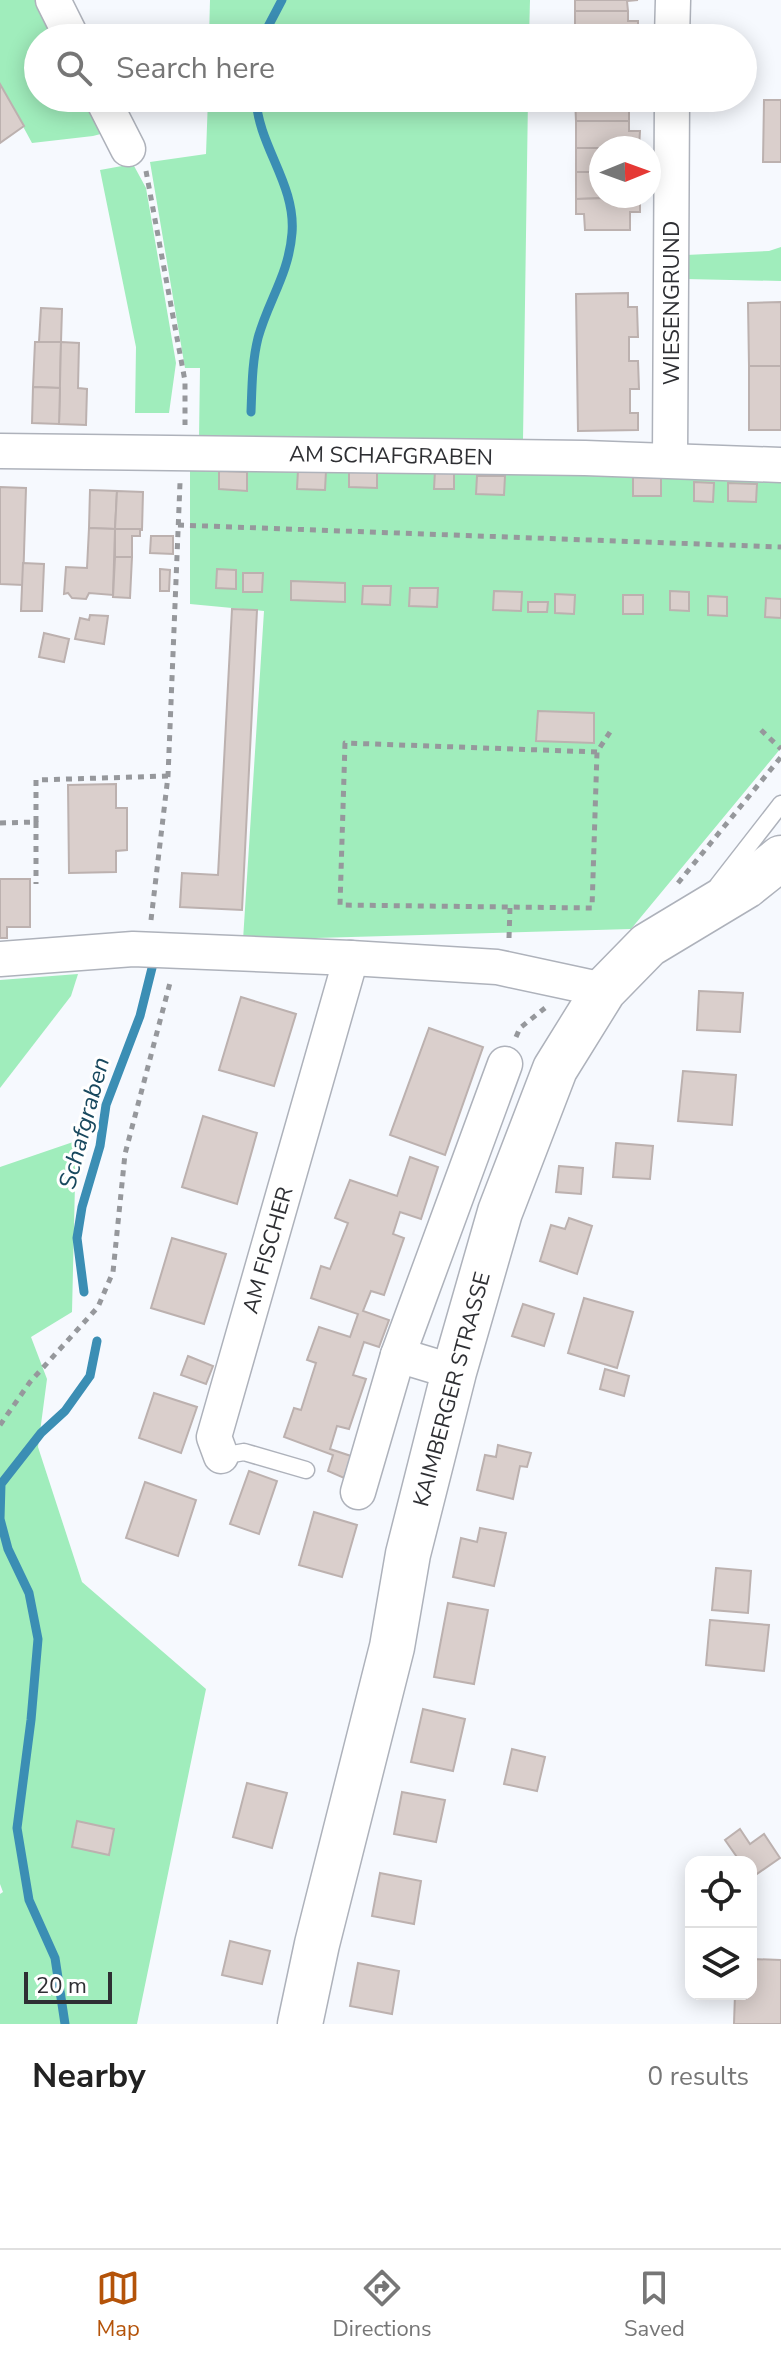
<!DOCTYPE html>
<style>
:root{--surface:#fff;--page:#f6f6f6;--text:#222;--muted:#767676;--line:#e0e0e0;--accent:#b45309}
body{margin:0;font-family:"Nunito Sans",sans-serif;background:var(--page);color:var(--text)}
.controls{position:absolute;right:24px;bottom:24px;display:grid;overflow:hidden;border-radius:16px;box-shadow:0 4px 20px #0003}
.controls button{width:72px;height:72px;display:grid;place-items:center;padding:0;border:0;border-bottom:2px solid var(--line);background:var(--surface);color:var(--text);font:40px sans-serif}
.compass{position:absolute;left:589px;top:136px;width:72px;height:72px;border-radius:50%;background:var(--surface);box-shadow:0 4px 20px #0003;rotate:89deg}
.scale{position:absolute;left:24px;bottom:20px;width:88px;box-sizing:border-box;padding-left:8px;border:4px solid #2e2f33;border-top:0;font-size:22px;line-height:28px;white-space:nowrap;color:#2e2f33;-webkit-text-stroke:6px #fff;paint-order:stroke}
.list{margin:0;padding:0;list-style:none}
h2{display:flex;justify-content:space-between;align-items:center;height:104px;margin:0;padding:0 32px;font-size:34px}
h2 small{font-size:26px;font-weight:400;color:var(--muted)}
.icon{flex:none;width:44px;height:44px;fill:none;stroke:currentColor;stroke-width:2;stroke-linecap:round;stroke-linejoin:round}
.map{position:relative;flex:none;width:781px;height:2024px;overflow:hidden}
.search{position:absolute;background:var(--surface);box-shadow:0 4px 20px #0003;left:24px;right:24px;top:24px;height:88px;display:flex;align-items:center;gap:20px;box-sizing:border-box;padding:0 28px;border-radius:44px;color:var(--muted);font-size:30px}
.sheet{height:224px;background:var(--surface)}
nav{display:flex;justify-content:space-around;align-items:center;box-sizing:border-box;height:112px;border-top:2px solid var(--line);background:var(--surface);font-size:22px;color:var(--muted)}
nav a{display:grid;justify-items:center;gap:4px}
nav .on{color:var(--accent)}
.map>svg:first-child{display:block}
</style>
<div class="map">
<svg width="781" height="2024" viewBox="0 0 781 2024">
<rect width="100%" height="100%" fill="#f6f9fe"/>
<g fill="#a0edbc">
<path d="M0,0H45L63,38H38V98H94L112,131L93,136L32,143L0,84Z"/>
<path d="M210,0H530L529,38H209Z"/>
<path d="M208,98H528L523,440L199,439L200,368H185L150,162L206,154Z"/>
<path d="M133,164L146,188L176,363L169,413H135L136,347L100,170Z"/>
<path d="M781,247V281L686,279V255L769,251Z"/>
<path d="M190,461L583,473L781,482V748L631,929L243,940L264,611L190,604Z"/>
<path d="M78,974L71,996L0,1088V980Z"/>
<path d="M76,1141L72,1312L31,1337L47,1379L38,1447L82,1582L206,1689L137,2024H0V1894L3,1892L0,1884V1167Z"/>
</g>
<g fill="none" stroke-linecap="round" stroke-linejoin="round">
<g stroke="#3b8eb4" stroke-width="9">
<path d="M262,38L282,0"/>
<path d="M251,412C252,387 252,362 258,338C268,301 289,274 292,233C296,184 258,146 256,98"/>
<path d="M84,1292L77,1238L82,1207L100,1146L106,1105L140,1016L152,968"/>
<path d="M65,2024L55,1958L29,1900L17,1828L31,1720L38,1639L29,1593L8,1549L0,1519L1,1484L41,1433L65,1411L90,1376L97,1341"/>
</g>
</g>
<g fill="#dacfcc" stroke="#bcb1af" stroke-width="2">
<path d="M575,0H638L627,1L628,11H575Z"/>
<path d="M575,11H628V21H638V37L575,38Z"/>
<path d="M0,84L24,126L0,143Z"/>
<path d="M575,98H639V110L629,111V121H576Z"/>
<path d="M764,100H781V162H763Z"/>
<path d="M576,121H629V131H640L639,148H576Z"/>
<path d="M576,148H639H601V172H576Z"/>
<path d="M576,172H601V196L640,197L576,199Z"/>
<path d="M640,197V212H630V230H585L584,214H576V199Z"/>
<path d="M628,293V307H637L638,337H629V361H638L639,389H630V413H638V430L578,431L576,294Z"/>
<path d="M781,302V366H749L748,303Z"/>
<path d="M41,308L62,309L61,342H39Z"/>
<path d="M35,342H61L60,388L33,387Z"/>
<path d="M61,342L79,343L78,388L87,389L86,425L59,424Z"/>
<rect x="749" y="366" width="32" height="64"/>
<path d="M33,387L60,388L59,424L32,423Z"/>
<path d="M349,469L377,470V488L349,487Z"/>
<path d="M298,470L326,471L325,490L297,489Z"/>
<path d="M435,470H454V489H434Z"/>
<path d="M219,471L247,472V491L219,489Z"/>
<path d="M477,476H505L504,495L476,494Z"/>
<path d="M633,477L661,478V496H633Z"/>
<path d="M694,482L714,483L713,502L694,501Z"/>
<path d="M728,483L757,484L756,502L728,501Z"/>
<path d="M0,487L26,488L23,585L0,584Z"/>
<path d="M90,490L117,491L115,529L89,528Z"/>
<path d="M117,491L143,492L142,530L115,529Z"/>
<path d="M89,528L115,529L113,595L89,593L86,599L72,598L68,593L64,594L66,567L87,568Z"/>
<path d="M115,529H140V536H132V557H115Z"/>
<path d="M151,536H173V554L150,553Z"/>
<path d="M115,557H132L130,598L113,597Z"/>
<path d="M23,563L44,564L42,611H21Z"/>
<path d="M160,569L170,570L169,591H160Z"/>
<path d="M217,569L236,570V589L216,588Z"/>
<path d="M243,573H263L262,592H243Z"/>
<path d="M291,581L345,583V602L291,600Z"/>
<path d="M363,586H391L390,605L362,604Z"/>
<path d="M410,588H438L437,607L409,606Z"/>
<path d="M494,591L522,592L521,611L493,610Z"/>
<path d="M670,591L689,592V611L670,610Z"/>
<path d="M555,594L575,595L574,614L555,613Z"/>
<rect x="623" y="595" width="20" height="19"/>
<path d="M708,596L727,597V616L708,615Z"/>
<path d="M766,598L781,599V618L765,617Z"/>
<path d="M528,602H548L547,612H528Z"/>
<path d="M232,609L257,610L242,910L180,907L182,873L218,875Z"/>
<path d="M90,615L108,616L104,644L75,639L80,618L89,620Z"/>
<path d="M44,633L69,639L64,662L39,657Z"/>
<path d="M538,711L594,713V743L536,741Z"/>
<path d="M116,784V808H127V850L116,851V872L69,873L68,785Z"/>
<path d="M0,879H30V927H7V938H0Z"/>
<path d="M699,991L743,993L740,1032L697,1030Z"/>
<path d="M241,997L296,1014L274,1086L219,1070Z"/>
<path d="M429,1028L483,1047L445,1155L390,1135Z"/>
<path d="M683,1071L736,1075L732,1125L678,1121Z"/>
<path d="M203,1116L257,1133L237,1204L182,1187Z"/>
<path d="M616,1143L653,1146L650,1179L613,1177Z"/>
<path d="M410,1157L438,1167L421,1219L400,1212L393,1234L404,1238L384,1295L371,1291L363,1311L389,1320L379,1347L364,1342L353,1375L366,1379L349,1429L337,1426L330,1449L351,1456L344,1478L328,1471L333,1455L284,1437L294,1408L301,1410L316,1363L307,1360L319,1327L350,1337L358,1314L311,1298L321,1266L330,1269L348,1223L335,1218L350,1180L397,1196Z"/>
<path d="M559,1166L583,1168L581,1194L556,1192Z"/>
<path d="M569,1218L592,1226L577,1274L540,1261L551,1225L565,1229Z"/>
<path d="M172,1238L226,1254L204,1324L151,1308Z"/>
<path d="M584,1298L633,1312L617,1368L568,1353Z"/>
<path d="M523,1304L554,1314L544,1346L512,1336Z"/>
<path d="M188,1356L213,1366L206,1384L181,1375Z"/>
<path d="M605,1369L629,1376L624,1396L600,1389Z"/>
<path d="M154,1393L197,1407L181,1453L139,1438Z"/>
<path d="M498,1445L531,1453L527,1467L520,1466L513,1499L477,1490L485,1455L496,1457Z"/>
<path d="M249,1471L277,1481L259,1534L230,1524Z"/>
<path d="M145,1482L196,1500L178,1556L126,1538Z"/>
<path d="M314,1512L357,1525L342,1577L299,1565Z"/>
<path d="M480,1528L506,1533L494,1586L453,1577L461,1538L477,1542Z"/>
<path d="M716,1568L751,1571L748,1613L712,1610Z"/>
<path d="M448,1603L488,1610L474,1684L434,1677Z"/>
<path d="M710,1620L769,1625L764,1671L706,1665Z"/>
<path d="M423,1709L465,1719L453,1771L411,1762Z"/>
<path d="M512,1749L545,1757L537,1791L504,1784Z"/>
<path d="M247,1783L287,1793L272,1848L233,1837Z"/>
<path d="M402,1792L445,1800L436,1842L394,1834Z"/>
<path d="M77,1821L114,1829L109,1855L72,1847Z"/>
<path d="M740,1829L750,1844L764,1834L780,1858L751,1878V1862H736L739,1860L725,1840Z"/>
<path d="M380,1873L421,1881L414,1924L372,1916Z"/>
<path d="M230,1941L270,1951L262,1984L222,1975Z"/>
<path d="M751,1959L781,1960V2024H734L735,1994H751Z"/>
<path d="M358,1963L399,1971L392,2014L350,2006Z"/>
</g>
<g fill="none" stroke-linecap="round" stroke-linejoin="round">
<g stroke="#aeb2bb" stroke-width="19">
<g id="service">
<path d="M718,885L781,804"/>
<path d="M221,1456L244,1452L306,1470"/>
</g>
</g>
<g stroke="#aeb2bb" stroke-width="37">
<g id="minor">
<path d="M53,0L72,38"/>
<path d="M672,38L673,0"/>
<path d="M102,98L128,149"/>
<path d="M0,451L585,458L781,465"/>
<path d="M670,459L672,98"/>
<path d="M0,959L133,949L351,958L497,967L604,990"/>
<path d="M398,1355L454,1372"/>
<path d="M221,1456L214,1437L351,958"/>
<path d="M358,1492L398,1355L505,1064"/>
</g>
</g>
<g stroke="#aeb2bb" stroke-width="47">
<path id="secondary" d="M300,2024L317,1944L392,1647L408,1554L454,1372L500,1212L555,1069L604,990L648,945L746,886L781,858"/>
</g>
<g stroke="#96989c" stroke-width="5" stroke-dasharray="6 6" stroke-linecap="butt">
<path d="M146,171L185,381V425"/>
<path d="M178,525L781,547"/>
<path d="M761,730L781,749"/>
<path d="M597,752L345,743L340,905L592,908L597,752L612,729"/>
<path d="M36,822V780L168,776"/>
<path d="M0,823L36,822V884"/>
<path d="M678,883L781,757"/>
<path d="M151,920L168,776L180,483"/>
<path d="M509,938L510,907"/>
<path d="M516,1037L520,1028L545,1008"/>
<path d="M0,1425L30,1382L98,1307L113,1272L125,1154L171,979"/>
</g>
<use href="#service" stroke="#fff" stroke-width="16"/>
<use href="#minor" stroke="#fff" stroke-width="34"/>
<use href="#secondary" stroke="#fff" stroke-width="44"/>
</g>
<g text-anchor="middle" stroke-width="6" stroke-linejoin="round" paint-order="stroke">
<g font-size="22" fill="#2e2f33" stroke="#fff">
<text transform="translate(671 303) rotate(-90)" y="8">WIESENGRUND</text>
<text transform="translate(391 455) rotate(1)" y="8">AM SCHAFGRABEN</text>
<text transform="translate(267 1250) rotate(-74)" y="8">AM FISCHER</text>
<text transform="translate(451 1389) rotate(-75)" y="8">KAIMBERGER STRASSE</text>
</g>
<g font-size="24" font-style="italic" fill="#18485e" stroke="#fff">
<text transform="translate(84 1123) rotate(-75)" y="8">Schafgraben</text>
</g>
</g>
</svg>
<div class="controls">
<button><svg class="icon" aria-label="locate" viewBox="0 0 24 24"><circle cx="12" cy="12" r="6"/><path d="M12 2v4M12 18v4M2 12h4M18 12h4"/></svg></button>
<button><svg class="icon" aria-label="layers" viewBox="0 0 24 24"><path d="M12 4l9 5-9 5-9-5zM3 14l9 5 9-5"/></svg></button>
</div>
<svg class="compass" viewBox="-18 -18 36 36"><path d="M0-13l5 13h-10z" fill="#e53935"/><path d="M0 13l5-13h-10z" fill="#767676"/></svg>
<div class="scale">20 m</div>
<div class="search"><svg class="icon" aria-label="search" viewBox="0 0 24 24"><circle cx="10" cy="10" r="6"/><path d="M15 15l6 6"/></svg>Search here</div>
</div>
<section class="sheet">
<h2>Nearby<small>0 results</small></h2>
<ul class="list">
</ul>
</section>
<nav>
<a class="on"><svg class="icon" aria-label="map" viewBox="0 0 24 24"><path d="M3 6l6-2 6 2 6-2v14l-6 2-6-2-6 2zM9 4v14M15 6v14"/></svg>Map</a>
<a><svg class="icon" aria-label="directions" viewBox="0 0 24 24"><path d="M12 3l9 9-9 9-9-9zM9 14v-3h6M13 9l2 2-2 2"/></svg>Directions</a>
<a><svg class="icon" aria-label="saved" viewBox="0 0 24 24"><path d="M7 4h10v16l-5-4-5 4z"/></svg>Saved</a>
</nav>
